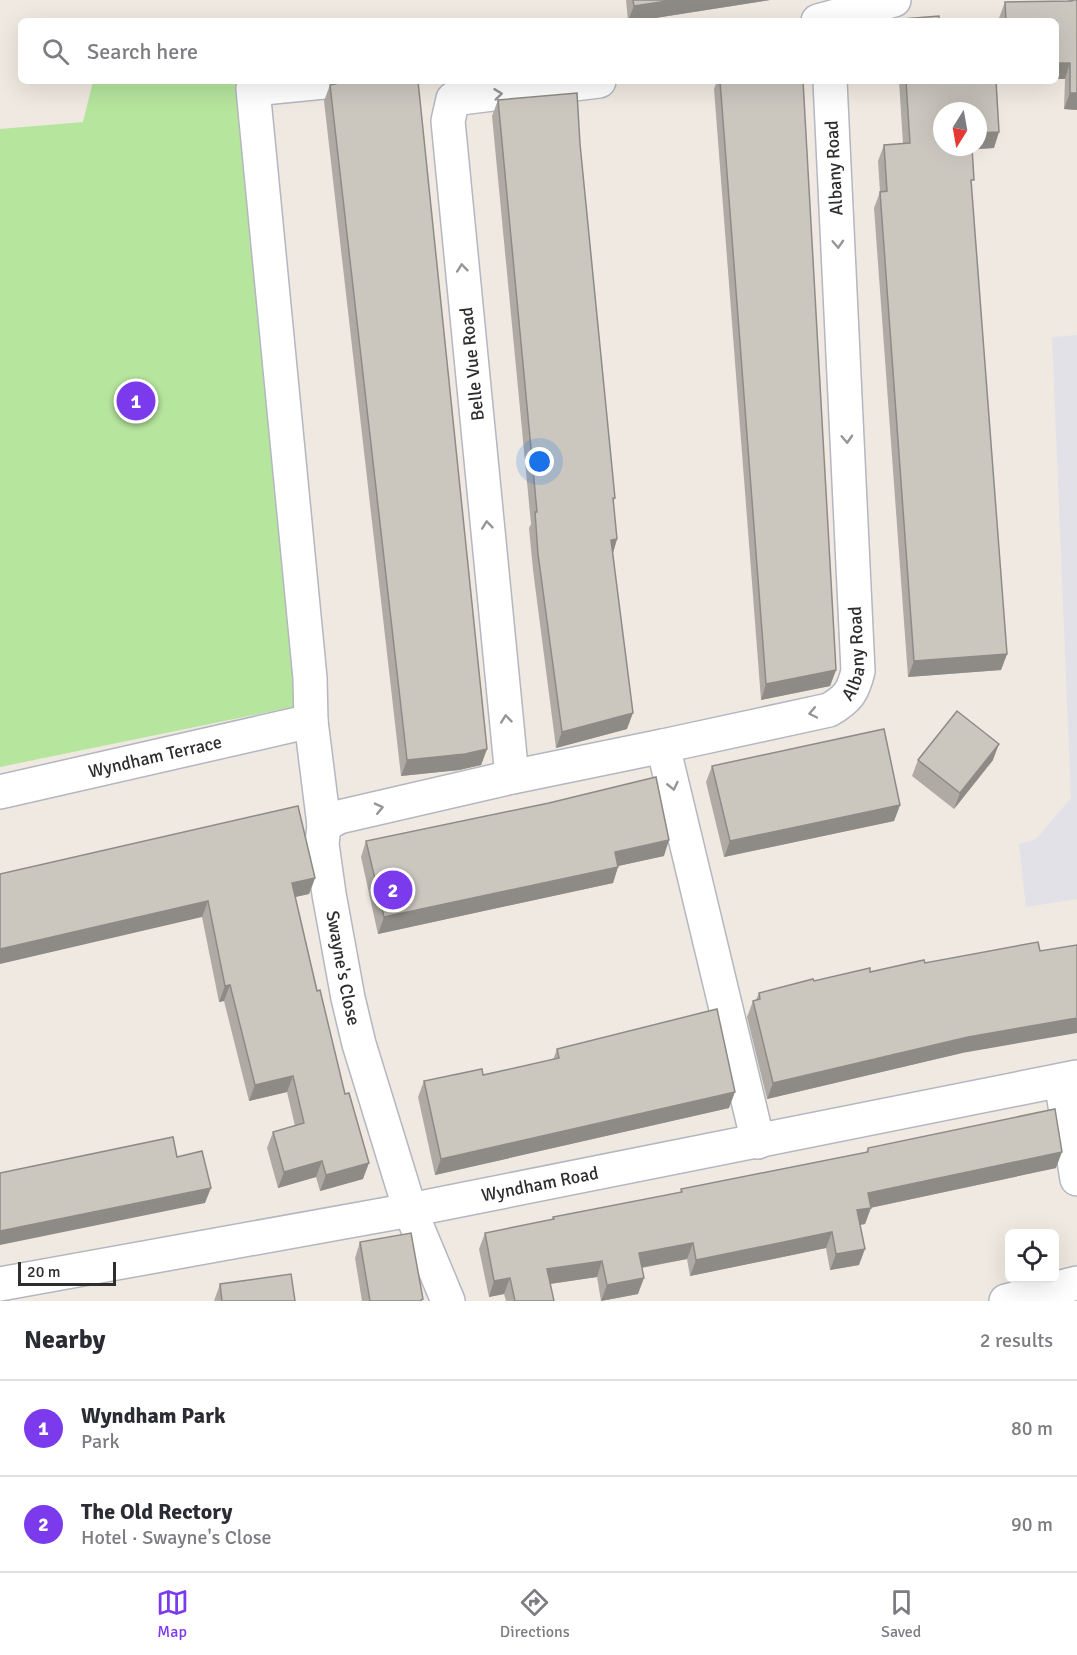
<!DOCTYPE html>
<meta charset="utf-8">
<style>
:root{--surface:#fff;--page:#f7f7f7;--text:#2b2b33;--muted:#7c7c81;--line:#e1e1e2;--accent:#7c3aed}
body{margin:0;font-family:Signika,sans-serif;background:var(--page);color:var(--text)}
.controls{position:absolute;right:18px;bottom:18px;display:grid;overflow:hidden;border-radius:9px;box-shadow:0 6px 24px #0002}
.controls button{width:54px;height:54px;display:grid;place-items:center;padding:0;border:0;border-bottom:2px solid var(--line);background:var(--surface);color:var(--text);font:30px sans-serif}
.compass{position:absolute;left:933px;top:102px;width:54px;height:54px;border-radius:50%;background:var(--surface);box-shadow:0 6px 24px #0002;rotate:191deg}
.scale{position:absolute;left:18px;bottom:15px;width:98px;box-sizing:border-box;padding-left:6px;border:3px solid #2e2e2e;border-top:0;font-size:16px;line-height:21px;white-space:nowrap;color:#2e2e2e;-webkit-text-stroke:4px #fff;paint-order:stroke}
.you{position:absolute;left:540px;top:462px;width:21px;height:21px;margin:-15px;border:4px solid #fff;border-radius:50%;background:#1a73e8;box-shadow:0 0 0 9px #1a73e833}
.badge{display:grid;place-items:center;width:39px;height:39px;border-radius:50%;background:var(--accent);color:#fff;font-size:20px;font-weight:700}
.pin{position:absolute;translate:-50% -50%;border:3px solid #fff;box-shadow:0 2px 6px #0006}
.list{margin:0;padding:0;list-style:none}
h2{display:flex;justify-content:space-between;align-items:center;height:78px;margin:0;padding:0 24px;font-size:26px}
h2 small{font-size:20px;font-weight:400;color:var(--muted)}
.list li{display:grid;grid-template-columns:39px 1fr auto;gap:18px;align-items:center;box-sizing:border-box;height:96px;padding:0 24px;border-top:2px solid var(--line)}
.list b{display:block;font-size:22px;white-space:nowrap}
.list p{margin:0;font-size:20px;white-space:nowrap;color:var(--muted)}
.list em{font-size:20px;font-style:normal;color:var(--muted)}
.icon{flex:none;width:33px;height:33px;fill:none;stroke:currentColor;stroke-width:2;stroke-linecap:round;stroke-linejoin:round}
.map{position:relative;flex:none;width:1077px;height:1301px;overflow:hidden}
.search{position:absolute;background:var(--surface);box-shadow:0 6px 24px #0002;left:18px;right:18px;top:18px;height:66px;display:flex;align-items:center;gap:15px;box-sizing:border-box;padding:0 21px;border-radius:9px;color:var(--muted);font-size:22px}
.sheet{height:270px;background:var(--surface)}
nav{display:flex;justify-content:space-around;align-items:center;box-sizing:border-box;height:84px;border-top:2px solid var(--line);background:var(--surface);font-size:16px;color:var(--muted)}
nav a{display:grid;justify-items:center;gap:3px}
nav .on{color:var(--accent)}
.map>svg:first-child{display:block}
</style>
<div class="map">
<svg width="1077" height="1301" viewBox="0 0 1077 1301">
<rect width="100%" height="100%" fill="#efe9e1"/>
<path fill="#e3e1e8" d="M1077,335V899L1026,907L1019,844L1036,839L1071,798L1052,337Z"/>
<path fill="#b6e59e" d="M93,81H249L298,706L0,767V129L83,122Z"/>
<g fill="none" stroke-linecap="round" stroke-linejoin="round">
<g stroke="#b4b7c1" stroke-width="36">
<g id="minor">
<path d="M818,21L894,0"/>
<path id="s1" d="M334,81L253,89L310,678L311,721L324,825L322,844L329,894L348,998L359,1044L410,1210L448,1301"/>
<path d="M512,777L448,121L453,99L599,81"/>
<path id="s2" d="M0,792L311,721"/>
<path d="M324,825L339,817L512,777L663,746"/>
<path d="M1061,1081L1077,1179"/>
<path id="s3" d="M758,1142L663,746L829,710C848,699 853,692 858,671L830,81"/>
<path id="s4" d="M0,1284L410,1210L1077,1077"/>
<path d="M1006,1301L1077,1283"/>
</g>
</g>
<use href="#minor" stroke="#fff" stroke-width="33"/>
</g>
<g fill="#afaba4">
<path d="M626,0H770L636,21H628Z"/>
<path d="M1068,0H1077V110L1064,109L1065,79L1056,21H1000L999,18L1005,2L1068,1Z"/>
<path d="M717,81H803L836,670L830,686L761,700L714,89Z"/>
<path d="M899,81H996L994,148L972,149L971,188L1007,654L1001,670L908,677L874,208L880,192L878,161L884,145L903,144Z"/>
<path d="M330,85L487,749L481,765L459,770L401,776L324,101Z"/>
<path d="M498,100L580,144L615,498L613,502L617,539L613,553L627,729L556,748L533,570L529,528L531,524L492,116Z"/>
<path d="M918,760H993L954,809L912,776Z"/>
<path d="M712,766L900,805L894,821L724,857L706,782Z"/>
<path d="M366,841L664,856L618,866L613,883L378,934L361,857Z"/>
<path d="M0,874L315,878L309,894L295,897L363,1179L320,1191L316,1177L278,1188L267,1148L273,1132L295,1126L287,1092L249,1101L224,1001L219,1002L202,917Z"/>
<path d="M925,963L962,1053L767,1099L747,1017L753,1001L756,1000L759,993L814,981Z"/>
<path d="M557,1049L729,1108L435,1175L418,1097L424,1081L483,1075L553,1060Z"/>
<path d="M868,1148L1056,1168L870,1208L865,1224L860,1225L859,1265L830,1270L826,1248L690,1276L687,1259L642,1268L638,1294L601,1301L597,1277L550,1284L554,1301H506L504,1294L489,1297L479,1249L485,1233L552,1220L553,1217L680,1193L681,1189L866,1152Z"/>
<path d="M360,1242L422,1301H362L355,1258Z"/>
<path d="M220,1284L295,1301H214Z"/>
</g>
<g fill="#8e8b86">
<path d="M674,0H770L636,21H628L634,6Z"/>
<path d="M1056,63H1070L1065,79H1056Z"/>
<path d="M1070,93H1077V110L1064,109Z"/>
<path d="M999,132L994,148L965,150L966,147H978V133Z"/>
<path d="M617,539L612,556L611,540Z"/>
<path d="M1007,654L1001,670L908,677L914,661Z"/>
<path d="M836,670L830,686L761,700L766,684Z"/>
<path d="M633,713L627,729L556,748L562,732Z"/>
<path d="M999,744L993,760L954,809L960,793Z"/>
<path d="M487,749L481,765L459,770L401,776L407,760Z"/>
<path d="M900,805L894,821L724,857L730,841Z"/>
<path d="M669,840L664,856L609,868L615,852Z"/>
<path d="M618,867L613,883L378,934L384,917Z"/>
<path d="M315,878L309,894L286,899L292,883Z"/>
<path d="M208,901L202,917L0,964V949Z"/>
<path d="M230,985L224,1001L219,1002L225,986Z"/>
<path d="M1077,1018V1033L962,1053L767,1099L773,1083L968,1037Z"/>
<path d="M293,1076L287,1092L249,1101L255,1085Z"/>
<path d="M735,1092L729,1108L435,1175L441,1159Z"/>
<path d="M1062,1152L1056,1168L865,1209L871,1208L865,1224L851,1226L857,1210L868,1193Z"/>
<path d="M322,1161L316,1177L278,1188L284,1172Z"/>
<path d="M369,1163L363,1179L320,1191L326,1175Z"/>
<path d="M211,1188L205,1203L0,1245V1231Z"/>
<path d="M832,1232L826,1248L690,1276L696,1260Z"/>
<path d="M693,1243L687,1259L633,1269L639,1253Z"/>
<path d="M865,1249L859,1265L830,1270L836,1254Z"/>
<path d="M602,1261L597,1277L542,1285L547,1269Z"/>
<path d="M510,1278L504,1294L489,1297L494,1281Z"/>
<path d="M644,1278L638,1294L601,1301L607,1285Z"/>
</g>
<g fill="#cbc7bf" stroke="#8e8b86" stroke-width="1.5">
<path d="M633,0H674L634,6Z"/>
<path d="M1072,0H1077V93H1070V63H1056V21H1006L1005,2L1072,1Z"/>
<path d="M939,16V21H902V19Z"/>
<path d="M348,81H418L487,749L465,754L407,760L330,85Z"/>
<path d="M720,81H803L836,670L766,684Z"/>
<path d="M906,81H996L999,132L978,133V111H942V147H972L974,180H971L1007,654L914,661L880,192L887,191L884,145L910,143Z"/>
<path d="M577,93L580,144L615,498H613L617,539L611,540L633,713L562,732L538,554L535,512H537L498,100Z"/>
<path d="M957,711L999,744L960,793L918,760Z"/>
<path d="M884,729L900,805L730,841L712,766Z"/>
<path d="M656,777L669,840L615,852L618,867L384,917L366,841L549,803Z"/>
<path d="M298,806L315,878L292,883L317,991L320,990L345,1094L349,1093L369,1163L326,1175L322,1161L284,1172L273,1132L304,1123L293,1076L255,1085L230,985L225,986L208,901L0,949V874Z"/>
<path d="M1038,942L1040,951L1077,945V1018L968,1037L773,1083L753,1001L760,999L759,993L813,979L814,981L870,968V972L924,960L925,963Z"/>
<path d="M717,1009L735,1092L441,1159L424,1081L482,1069L483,1075L559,1058L557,1049Z"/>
<path d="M1055,1109L1062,1152L868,1193L871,1208L857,1210L865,1249L836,1254L832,1232L696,1260L693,1243L639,1253L644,1278L607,1285L602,1261L547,1269L554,1301H515L510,1278L494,1281L485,1233L554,1219L553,1217L682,1192L681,1189L868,1152V1148Z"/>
<path d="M173,1137L177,1157L202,1151L211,1188L0,1231V1173Z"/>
<path d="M411,1233L423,1299L421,1300V1301H370L360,1242Z"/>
<path d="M291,1274L295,1301H222L220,1284Z"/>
</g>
<defs><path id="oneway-chevron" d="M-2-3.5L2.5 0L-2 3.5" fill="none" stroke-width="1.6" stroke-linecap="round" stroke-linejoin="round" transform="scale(1.5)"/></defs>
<g stroke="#969696">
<use href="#oneway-chevron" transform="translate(498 94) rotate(-7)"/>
<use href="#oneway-chevron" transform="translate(838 244) rotate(87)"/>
<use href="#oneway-chevron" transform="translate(462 268) rotate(-96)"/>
<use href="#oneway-chevron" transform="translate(847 439) rotate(87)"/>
<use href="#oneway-chevron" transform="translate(487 525) rotate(-96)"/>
<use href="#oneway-chevron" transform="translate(813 713) rotate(168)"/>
<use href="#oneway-chevron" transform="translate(506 719) rotate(-96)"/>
<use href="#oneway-chevron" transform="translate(673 786) rotate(77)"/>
<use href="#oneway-chevron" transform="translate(379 808) rotate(-13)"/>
</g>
<g text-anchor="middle" stroke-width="6" stroke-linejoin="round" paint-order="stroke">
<g font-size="18" fill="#2e2e2e" stroke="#fff">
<text transform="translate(834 168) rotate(-93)" y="6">Albany Road</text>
<text transform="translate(472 364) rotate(-96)" y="6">Belle Vue Road</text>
<text dy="6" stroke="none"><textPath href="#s3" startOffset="645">Albany Road</textPath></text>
<text dy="6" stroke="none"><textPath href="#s2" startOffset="159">Wyndham Terrace</textPath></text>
<text dy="6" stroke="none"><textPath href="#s1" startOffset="966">Swayne's Close</textPath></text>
<text dy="6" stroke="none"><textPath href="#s4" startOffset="549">Wyndham Road</textPath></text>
</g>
</g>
</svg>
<div class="controls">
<button><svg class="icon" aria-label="locate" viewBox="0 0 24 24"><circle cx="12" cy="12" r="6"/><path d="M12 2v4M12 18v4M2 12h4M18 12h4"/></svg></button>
</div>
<svg class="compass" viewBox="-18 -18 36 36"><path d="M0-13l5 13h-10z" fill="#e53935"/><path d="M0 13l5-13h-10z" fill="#7c7c81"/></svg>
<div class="scale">20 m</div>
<div class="you"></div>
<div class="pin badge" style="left:136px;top:401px">1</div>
<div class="pin badge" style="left:393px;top:890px">2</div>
<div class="search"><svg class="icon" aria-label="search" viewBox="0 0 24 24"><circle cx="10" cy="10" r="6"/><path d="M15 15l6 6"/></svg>Search here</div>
</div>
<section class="sheet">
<h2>Nearby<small>2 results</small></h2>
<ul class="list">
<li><span class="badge">1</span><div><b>Wyndham Park</b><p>Park</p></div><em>80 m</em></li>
<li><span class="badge">2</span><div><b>The Old Rectory</b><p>Hotel · Swayne's Close</p></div><em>90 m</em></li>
</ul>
</section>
<nav>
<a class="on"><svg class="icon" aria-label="map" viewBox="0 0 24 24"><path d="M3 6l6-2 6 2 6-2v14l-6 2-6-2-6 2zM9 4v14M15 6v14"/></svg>Map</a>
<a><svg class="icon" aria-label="directions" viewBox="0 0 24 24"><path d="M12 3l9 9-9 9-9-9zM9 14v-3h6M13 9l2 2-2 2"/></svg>Directions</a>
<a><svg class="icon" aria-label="saved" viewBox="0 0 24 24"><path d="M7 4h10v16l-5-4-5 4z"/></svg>Saved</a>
</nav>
